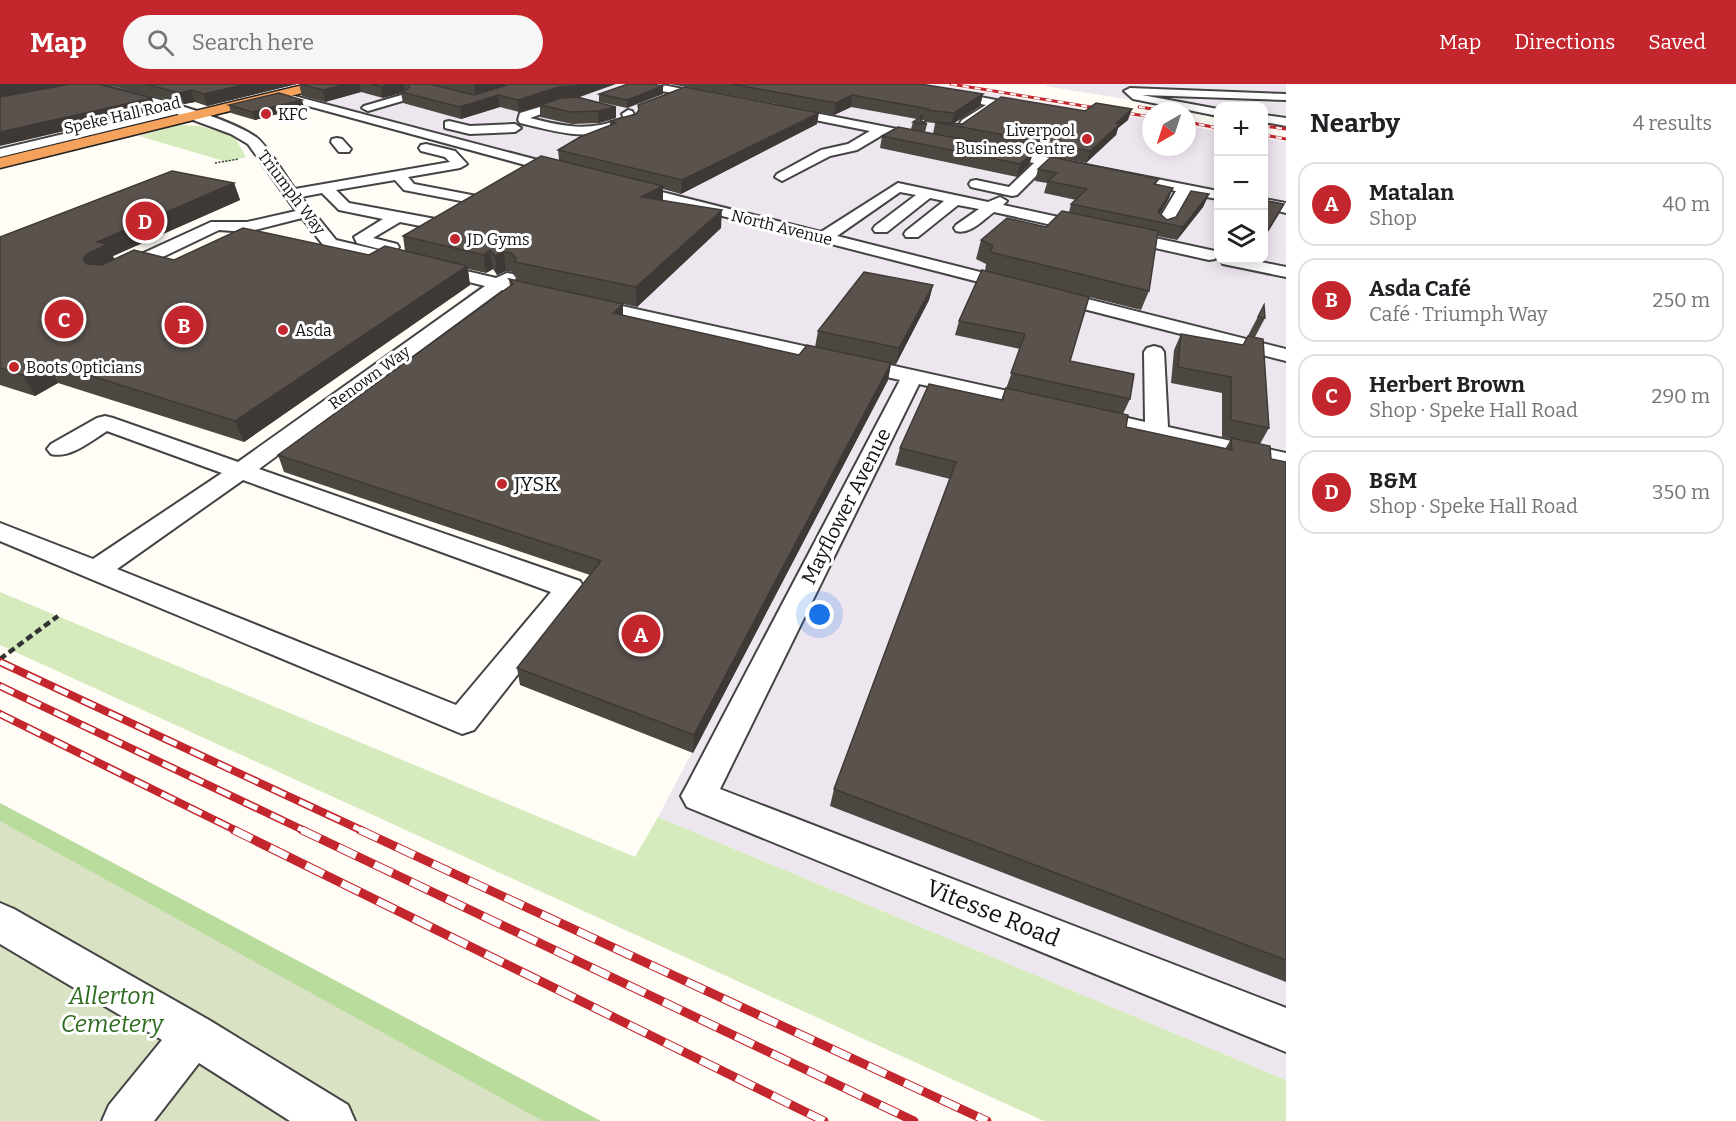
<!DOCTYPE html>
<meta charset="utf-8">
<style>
:root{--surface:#fff;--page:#f6f6f6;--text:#202124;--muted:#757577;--line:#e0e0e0;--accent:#c4262e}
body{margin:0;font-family:Bitter,serif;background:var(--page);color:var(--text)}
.controls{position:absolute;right:18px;top:18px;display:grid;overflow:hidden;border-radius:12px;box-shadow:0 3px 15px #0003}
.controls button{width:54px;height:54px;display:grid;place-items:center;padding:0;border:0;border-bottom:2px solid var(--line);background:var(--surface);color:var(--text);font:30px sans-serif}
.compass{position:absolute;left:1142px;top:18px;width:54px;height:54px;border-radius:50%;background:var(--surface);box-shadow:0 3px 15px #0003;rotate:219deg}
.you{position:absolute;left:820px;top:531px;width:21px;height:21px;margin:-15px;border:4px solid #fff;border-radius:50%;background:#1a73e8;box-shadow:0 0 0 9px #1a73e833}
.badge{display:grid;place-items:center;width:39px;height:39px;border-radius:50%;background:var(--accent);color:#fff;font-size:20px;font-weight:700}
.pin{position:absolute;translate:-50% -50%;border:3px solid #fff;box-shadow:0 2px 6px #0006}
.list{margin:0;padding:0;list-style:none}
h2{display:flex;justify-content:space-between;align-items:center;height:78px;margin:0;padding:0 24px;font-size:26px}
h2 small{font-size:20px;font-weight:400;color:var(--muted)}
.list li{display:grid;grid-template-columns:39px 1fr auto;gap:18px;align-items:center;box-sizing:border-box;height:84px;margin:0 12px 12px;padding:0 12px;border:2px solid var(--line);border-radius:18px}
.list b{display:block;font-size:22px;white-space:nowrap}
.list p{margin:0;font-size:20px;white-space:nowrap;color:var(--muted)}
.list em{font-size:20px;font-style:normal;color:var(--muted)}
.icon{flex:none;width:33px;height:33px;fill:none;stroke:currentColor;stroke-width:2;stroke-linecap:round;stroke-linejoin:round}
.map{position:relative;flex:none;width:1286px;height:1037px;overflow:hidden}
header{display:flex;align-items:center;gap:36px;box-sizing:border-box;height:84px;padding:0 30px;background:var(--accent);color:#fff}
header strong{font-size:28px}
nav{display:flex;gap:33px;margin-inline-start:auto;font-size:21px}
.search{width:420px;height:54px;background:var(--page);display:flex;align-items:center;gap:15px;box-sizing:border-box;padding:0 21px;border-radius:33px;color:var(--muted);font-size:22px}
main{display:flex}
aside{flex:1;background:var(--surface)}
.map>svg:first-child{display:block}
</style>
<header>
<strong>Map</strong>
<div class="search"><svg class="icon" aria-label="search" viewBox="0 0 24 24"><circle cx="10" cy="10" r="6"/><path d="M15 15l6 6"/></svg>Search here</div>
<nav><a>Map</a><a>Directions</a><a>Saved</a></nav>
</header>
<main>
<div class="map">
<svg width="1286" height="1037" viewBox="0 0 1286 1037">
<rect width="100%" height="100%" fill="#fffdf5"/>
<g fill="#eee6ef">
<path d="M348,0H936L1151,36V63H1187V42L1218,47V176H1264V54L1286,58V996L658,733L816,432L506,220L466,211L619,105L281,17Z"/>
<path d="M1048,0H1286V40L1264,37V22H1218V30L1045,2Z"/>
</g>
<g fill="#d5ebbd">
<path d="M180,41L200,42L234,52L246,73L227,78L139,52Z"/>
<path d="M0,508L635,773L658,733L1286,996V1037H1044L0,561Z"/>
</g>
<path fill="#b9dc9c" d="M0,719L601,1037H439L0,792Z"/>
<path fill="#d9e3c4" d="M0,737L474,999L543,1037H0Z"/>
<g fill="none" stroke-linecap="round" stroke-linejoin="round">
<g stroke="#444" stroke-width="4">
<g id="minor">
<path d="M76,0C114,0 225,31 256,53C269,63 284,91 295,105L450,78L445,73L421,67L419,64L421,61L426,60L455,67L467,80L460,84L408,93L414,100L482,113L489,117L482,121L409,107L404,106L395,96L336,106L349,119L441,136L449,141L441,146L400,138L373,154L397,160L399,163L397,166L391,168L357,159L354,153L383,135L339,126L322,109L301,113L336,156L496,194L507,189L513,190L516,194L513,198L1049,316L1052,321L1049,326L1041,328L919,300L720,705L1286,924V968L687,723L681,712L687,701L900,296L502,206L259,385L580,497L584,504L580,511L474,646L462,650L0,457V439L93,475L222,389L107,347C91,357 70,375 51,370L47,365L51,360L97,334L105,332L113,334L238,378L485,202L324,162L302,134L247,148L219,146L125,191H113L110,187L113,183L211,138H247L296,127L248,60L231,50L177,30L0,73V65L165,26ZM243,396L551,508L456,621L117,485Z"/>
<path d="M636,0H658L713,11L719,14L713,17L641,3Z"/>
<path d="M888,0H911L996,16L1002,19L966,43L960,39L962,36L986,21L893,3Z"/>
<path d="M1130,4L1286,10V16L1142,11L1218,25V32L1133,15L1124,7Z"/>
<path d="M279,8L572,85L574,88L572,91H562L275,13V9Z"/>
<path d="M405,10L409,11V15L368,27L362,24L364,22Z"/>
<path d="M576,16L582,19L580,21L561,23L530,34C566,43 588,48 624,34L622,30L628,26L632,27L637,36C632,41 623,44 616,46C582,56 553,47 520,39L518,36L520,29L560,17Z"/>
<path d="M779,22L928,51L934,55L928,59L884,50L857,66L830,72L782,97L775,93L777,90L821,66L848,60L870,47L775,28V24Z"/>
<path d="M1264,31L1286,34V42L1264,38Z"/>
<path d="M449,37L470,42L515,40L521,44L515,48L470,50L445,44V38Z"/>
<path d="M337,54L342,55L351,65L349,68H339L331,58L332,55Z"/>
<path d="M994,63L1218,107V115L1189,110L1169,145L1163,147L1155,142L1176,107L1047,81L1017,111L1012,112L971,103L969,100L971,97L976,96L1009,103L1034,79L989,70L987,67Z"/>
<path d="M626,99L821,148L898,99L988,118L1000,113L1007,117L1003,121L1215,167L1217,171L1215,175L1209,176L994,128C983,136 970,151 956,147L954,144L956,141L979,125L958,121L918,153H906L904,150L906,147L944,117L930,114L887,148H875L873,145L875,142L916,111L900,108L837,152L1286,265V277L621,106L619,103Z"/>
<path d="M1264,115L1286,119V129L1264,123Z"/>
<path d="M1221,176H1251L1286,183V193L1223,180Z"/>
<path d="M1154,262L1161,264L1164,268L1168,343L1286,369V383L1081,337L1078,332L1081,327L1089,325L1145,338L1144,268L1147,264Z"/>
<path d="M0,819L14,825L209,936L348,1021L355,1037H290L199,979L154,1037H102L109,1021L162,956L0,860Z"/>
</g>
</g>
<g stroke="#222" stroke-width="3">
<path id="highway" d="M307,0H329L327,3L0,84V74Z"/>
</g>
<path stroke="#333" stroke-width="1.5" stroke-dasharray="2 1.5" stroke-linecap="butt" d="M215,79L239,75"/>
<path stroke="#333" stroke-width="4.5" stroke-dasharray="7 4" stroke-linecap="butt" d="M0,575L58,532"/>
<use href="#minor" fill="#fff" fill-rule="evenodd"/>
<use href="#highway" fill="#f5a25d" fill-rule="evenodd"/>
<g stroke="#c4262e" stroke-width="3">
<g id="rail-far2">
<path d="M951,0L1151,33"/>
<path d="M1139,23L1167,27"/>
<path d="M1187,38L1218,44"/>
<path d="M1264,42L1286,45"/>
<path d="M1264,51L1286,55"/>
</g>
</g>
<g stroke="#c4262e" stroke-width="8">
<g id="rail-far1">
<path d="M0,578L363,747"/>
<path d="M0,602L305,747"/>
<path d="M0,630L237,747"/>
</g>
</g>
<g stroke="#c4262e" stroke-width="9">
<g id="rail">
<path d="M234,746L824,1037"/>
<path d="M302,746L914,1037"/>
<path d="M360,746L987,1037"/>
</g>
</g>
<use href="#rail-far2" stroke="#fff" stroke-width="2" stroke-dasharray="6" stroke-linecap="butt"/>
<use href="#rail-far1" stroke="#fff" stroke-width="5" stroke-dasharray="15" stroke-linecap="butt"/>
<use href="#rail" stroke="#fff" stroke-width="7" stroke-dasharray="20" stroke-linecap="butt"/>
</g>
<g fill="#4d4742" fill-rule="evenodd">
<path d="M0,0H297L207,22L195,18L184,20L116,3L101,1L156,26Z"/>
<path d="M299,0H507V1L578,13L616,23V34L599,39L572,40L540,33V21L549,18L519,28L500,23L461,35L403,19L401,9L383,14L361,8L325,18L302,12Z"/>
<path d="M670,0H920L983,10L980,22L953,40H962L1128,36L1118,44L1116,51L1086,79L1027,68L1033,69L1029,81L1017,93L880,64L882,52L911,45L913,38L917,35L851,23L834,31ZM921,36H924V38L935,39L933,50L925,48L927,40Z"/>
<path d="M599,10H663L627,24L599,18Z"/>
<path d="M229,21L304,23L255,36L231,29Z"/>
<path d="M638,21L817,40L681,110L663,105V116L721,144L637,223L517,197L516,191L513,188L506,187L497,191L493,185L486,189L468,185L470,201L244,358L58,299L35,312L0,301V153L234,99L240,116L113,172L114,175L174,176L369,171L405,167L403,152L559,76L558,66L610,41V37L636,30L638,27Z"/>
<path d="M1038,85L1159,95L1156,100L1173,104L1168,116L1160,130L1167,136L1176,133L1209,110L1203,123L1177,156L1157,152L1149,207L1141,226L1089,213L1070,277L1130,315L1123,330L1126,343L1225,365L1231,355L1222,353V309L1171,299L1174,266L1181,250L1243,261L1264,221L1265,234L1255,253L1269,344L1260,360L1271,375L1286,378V898L830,722L834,705L950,395L895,381L900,364L1002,316L1020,265L955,251L959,237L985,187L986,180L976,175L981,156L1046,143L1069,128L1071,120L1076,116L1044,109L1047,99L1035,97Z"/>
<path d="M509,195L623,220V232L799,271L815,263L818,247L933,201L929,216L896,280H891L888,296L693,669L520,601L517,584L590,491L284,388L278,371L510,202Z"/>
</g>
<g fill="#3f3936">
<path d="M12,0H74L0,15V2Z"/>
<path d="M247,0H297L207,22L204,10Z"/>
<path d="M346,0H360L361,8L325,18L323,6Z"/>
<path d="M391,0H404L406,8H401V9L383,14L381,3Z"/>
<path d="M474,0H507V2L475,12Z"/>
<path d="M583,0H616L577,14L559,15L519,28L518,16L559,3Z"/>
<path d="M663,2V10L627,24V16Z"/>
<path d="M191,6L195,18L184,20L180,9Z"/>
<path d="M983,10L980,22L951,41L954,29Z"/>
<path d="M498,11L500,23L461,35L460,23Z"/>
<path d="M852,11L851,23L834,31L836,19Z"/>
<path d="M152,14L156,26L0,62V48Z"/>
<path d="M302,16L304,23L255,36L252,28Z"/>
<path d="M616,23V34L599,39L598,27Z"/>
<path d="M1132,25L1128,36L1118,44L1116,51L1086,79L1090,67L1116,39Z"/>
<path d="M819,29L817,40L681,110L682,96Z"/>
<path d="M1033,69L1029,81L1017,93L1020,80Z"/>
<path d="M234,99L240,116L113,172L116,179L92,194L83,175L97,158Z"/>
<path d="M663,102V119L641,113Z"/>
<path d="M1173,104L1168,116L1155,138L1158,128Z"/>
<path d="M1209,110L1203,123L1177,156L1183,143Z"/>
<path d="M1284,120L1279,130L1263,156V154Z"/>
<path d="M722,126L721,144L637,223L636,203Z"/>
<path d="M490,166L493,185L486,189L484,171Z"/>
<path d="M504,168L506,187L497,191L495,172Z"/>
<path d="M467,182L470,201L244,358L235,337Z"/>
<path d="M933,201L929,216L896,280L899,264Z"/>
<path d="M623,220V236L613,229Z"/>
<path d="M47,278L58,299L35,312L23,291Z"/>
<path d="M891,279L888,296L693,669L694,651Z"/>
</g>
<g fill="#5a524d" stroke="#3f3936" stroke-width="1.5">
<path d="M0,0H12L0,2Z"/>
<path d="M70,0H98L152,14L0,48V13Z"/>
<path d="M145,0H247L204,10L191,6L180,9Z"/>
<path d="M299,0H346L323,6Z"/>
<path d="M371,0H391L381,3Z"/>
<path d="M409,0H429L474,11L511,0H583L576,2L559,3L518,16L498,11L460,23L401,8L409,4Z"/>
<path d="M628,0H652L663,2L627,16L599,10Z"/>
<path d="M731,0H920L983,10L954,29L926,26L929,25L852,11L836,19Z"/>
<path d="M685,3L819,29L682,96L558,66L580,53L616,39L610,37L636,30L639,26L638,21Z"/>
<path d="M279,9L302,16L252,28L229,21Z"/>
<path d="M577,13L616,23L598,27L571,28L540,21L561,14Z"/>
<path d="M1001,13L1085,27L1096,19L1132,25L1116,39L1120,40L1090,67L935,38L962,40Z"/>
<path d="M922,32L920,36L927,40L913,38Z"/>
<path d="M898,43L1033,69L1020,80L882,52Z"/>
<path d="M541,72L663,102L641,113L722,126L636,203L515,178L516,174L511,169L504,168L495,172L490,166L484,171L403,152Z"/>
<path d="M1051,73L1159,95L1154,100L1173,104L1158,128L1167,136L1176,133L1191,107L1209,110L1183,143L1071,120L1087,105L1048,97L1057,89L1038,85Z"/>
<path d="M172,87L234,99L97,158L108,160L87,170L83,175L87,180L102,181L134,166L174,176L243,144L369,171L385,162L467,182L235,337L47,278L23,291L0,284V153Z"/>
<path d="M1263,116L1284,120L1263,154Z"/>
<path d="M1062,127L1158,147L1149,207L990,168L993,162L981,156L1007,134L1046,143Z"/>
<path d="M982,186L1089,213L1070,277L1134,290L1130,315L1011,289L1025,250L959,237Z"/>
<path d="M864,188L933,201L899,264L818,247Z"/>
<path d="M509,195L623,220L613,229L799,271L807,261L891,279L694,651L517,584L601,477L278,371L513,200Z"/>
<path d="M1264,221L1265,234L1258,233Z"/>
<path d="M1181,250L1243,261L1248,252L1263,255L1269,344L1231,336V293L1178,283Z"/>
<path d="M929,300L1002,316L1006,304L1128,331L1126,343L1232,366L1231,354L1270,362L1271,375L1286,378V876L834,705L956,378L900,364Z"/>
</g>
<g fill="#c4262e" stroke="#fff" stroke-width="2">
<circle cx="266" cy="30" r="6"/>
<circle cx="1087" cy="55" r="6"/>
<circle cx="455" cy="155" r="6"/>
<circle cx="283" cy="246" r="6"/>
<circle cx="14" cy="283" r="6"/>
<circle cx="502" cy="400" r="6"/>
</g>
<g text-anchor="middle" stroke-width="6" stroke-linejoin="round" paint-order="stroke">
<g font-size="16" fill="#111" stroke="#fff" text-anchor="start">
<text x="278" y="36">KFC</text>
<text x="1075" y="52" text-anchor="end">Liverpool<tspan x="1075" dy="18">Business Centre</tspan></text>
<text x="467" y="161">JD Gyms</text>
<text x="295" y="252">Asda</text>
<text x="26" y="289">Boots Opticians</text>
</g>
<g font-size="16" fill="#111" stroke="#fff">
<text transform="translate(122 31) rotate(-13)" y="6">Speke Hall Road</text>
<text transform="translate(292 108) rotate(53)" y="6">Triumph Way</text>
<text transform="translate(782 143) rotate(14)" y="6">North Avenue</text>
<text transform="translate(369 293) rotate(-36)" y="6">Renown Way</text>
</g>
<g font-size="20" fill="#111" stroke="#fff" text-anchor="start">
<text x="514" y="407">JYSK</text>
</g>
<g font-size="20" fill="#111" stroke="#fff">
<text transform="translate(846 422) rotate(-63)" y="7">Mayflower Avenue</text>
</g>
<g font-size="24" fill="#111" stroke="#fff">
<text transform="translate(993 829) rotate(22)" y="8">Vitesse Road</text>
</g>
<g font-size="24" font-style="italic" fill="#2f6b1f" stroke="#fff">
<text x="112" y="920">Allerton<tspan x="112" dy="28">Cemetery</tspan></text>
</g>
</g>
</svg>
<div class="controls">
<button>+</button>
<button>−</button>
<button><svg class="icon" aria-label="layers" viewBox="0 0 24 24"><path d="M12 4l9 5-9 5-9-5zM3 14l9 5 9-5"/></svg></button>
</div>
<svg class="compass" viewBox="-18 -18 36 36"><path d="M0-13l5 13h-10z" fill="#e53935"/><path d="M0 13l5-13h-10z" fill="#757577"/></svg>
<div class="you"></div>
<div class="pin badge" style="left:641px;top:550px">A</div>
<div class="pin badge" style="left:184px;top:241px">B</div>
<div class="pin badge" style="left:64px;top:235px">C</div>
<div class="pin badge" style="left:145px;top:137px">D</div>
</div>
<aside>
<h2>Nearby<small>4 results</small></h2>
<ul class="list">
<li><span class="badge">A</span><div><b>Matalan</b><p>Shop</p></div><em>40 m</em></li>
<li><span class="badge">B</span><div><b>Asda Café</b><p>Café · Triumph Way</p></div><em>250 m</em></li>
<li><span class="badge">C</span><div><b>Herbert Brown</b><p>Shop · Speke Hall Road</p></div><em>290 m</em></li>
<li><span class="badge">D</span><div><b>B&amp;M</b><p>Shop · Speke Hall Road</p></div><em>350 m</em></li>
</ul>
</aside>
</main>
